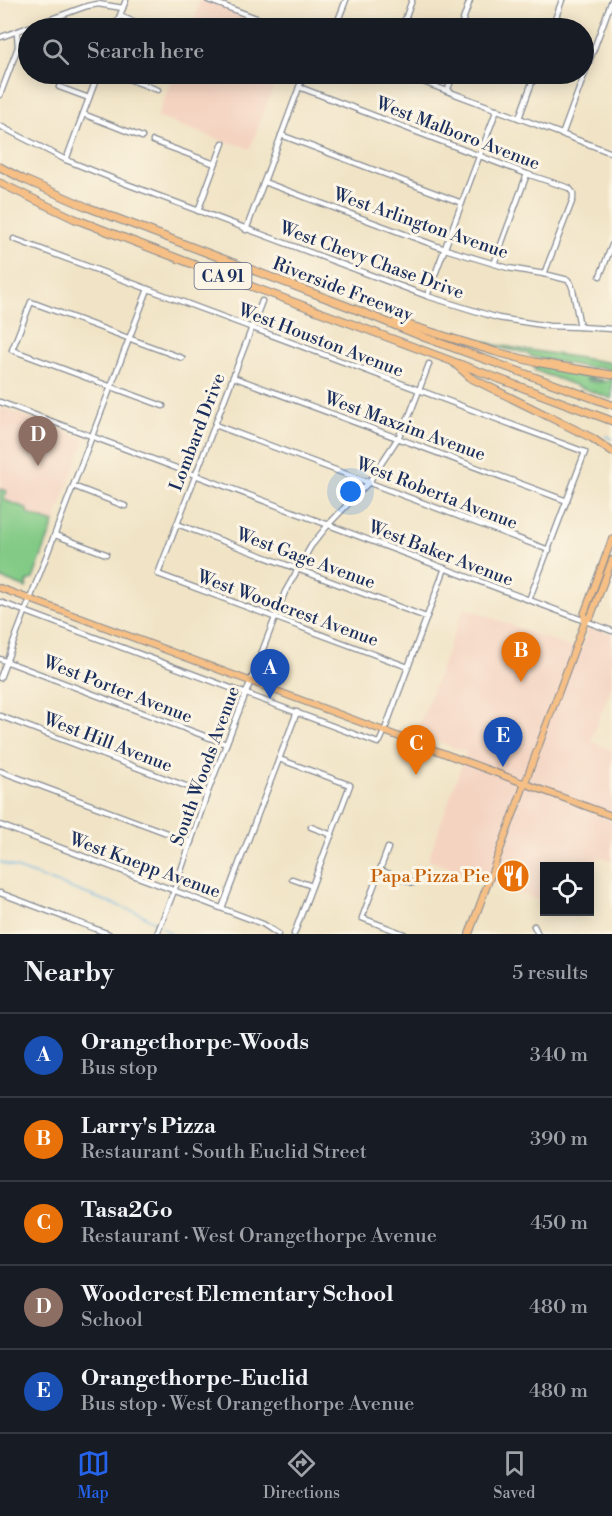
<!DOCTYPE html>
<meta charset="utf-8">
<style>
:root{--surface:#171b24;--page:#20242c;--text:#f1f3f6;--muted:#9ea1a6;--line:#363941;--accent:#2563eb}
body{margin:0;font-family:"Libre Bodoni",serif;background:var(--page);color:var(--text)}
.controls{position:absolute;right:18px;bottom:18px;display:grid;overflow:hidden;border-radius:0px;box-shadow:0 3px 15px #0003}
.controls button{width:54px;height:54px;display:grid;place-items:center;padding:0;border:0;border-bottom:2px solid var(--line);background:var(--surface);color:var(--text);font:30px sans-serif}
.you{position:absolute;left:351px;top:492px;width:21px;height:21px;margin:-15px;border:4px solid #fff;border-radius:50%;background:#1a73e8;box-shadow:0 0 0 9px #1a73e833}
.badge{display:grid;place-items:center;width:39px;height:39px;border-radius:50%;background:var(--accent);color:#fff;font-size:20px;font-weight:700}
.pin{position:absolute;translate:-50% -50px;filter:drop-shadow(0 2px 3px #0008)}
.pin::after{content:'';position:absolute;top:32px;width:21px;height:18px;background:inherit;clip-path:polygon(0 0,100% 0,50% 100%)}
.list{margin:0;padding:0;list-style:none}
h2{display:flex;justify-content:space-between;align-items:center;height:78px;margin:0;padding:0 24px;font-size:26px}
h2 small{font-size:20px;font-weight:400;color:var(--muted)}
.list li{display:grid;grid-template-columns:39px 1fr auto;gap:18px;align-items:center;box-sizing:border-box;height:84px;padding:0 24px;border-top:2px solid var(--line)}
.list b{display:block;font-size:22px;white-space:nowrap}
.list p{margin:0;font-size:20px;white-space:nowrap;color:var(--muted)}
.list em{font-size:20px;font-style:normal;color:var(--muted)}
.icon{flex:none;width:33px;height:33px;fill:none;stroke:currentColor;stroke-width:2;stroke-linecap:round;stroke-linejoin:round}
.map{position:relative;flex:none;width:612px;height:934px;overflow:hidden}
.search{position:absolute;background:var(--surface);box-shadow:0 3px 15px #0003;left:18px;right:18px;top:18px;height:66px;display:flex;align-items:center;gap:15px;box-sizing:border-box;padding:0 21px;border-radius:33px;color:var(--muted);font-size:22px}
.sheet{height:498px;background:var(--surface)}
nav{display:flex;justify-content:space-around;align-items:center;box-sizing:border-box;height:84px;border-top:2px solid var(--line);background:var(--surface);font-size:16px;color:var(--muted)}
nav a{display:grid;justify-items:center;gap:3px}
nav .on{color:var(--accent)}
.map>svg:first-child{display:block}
</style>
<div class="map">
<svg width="612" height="934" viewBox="0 0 612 934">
<rect width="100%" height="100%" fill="#fcf5e5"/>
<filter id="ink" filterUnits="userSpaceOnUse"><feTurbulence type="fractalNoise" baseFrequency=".0167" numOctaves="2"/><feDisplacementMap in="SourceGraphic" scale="12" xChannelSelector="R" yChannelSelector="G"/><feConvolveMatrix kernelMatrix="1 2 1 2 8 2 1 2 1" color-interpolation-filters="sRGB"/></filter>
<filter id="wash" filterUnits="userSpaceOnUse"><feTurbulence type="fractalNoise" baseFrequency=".008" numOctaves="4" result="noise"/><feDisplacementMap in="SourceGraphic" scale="24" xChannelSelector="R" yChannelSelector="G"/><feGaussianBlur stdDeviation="1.35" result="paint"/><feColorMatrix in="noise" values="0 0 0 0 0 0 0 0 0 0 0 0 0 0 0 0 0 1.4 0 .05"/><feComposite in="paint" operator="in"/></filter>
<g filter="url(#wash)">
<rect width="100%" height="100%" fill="#f1e4c6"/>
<g fill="#f4d3c1">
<path d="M200,0H204L281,28H191Z"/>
<path d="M174,74H278L250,149L233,143H228L157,117Z"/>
<path d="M0,407L82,438L84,441V443L54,523L28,514L26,508L4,500L7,491L0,489Z"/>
<path d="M464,607L580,651L589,626L612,634V684L591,741L612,750V861L598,856L590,878V866H544V902L428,860L466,752L416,733Z"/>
</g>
<g fill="#82ca85" stroke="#4e7c72" stroke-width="1.5">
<path d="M469,337L496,345L612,363V371L602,367L591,368L533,357L526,353L495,347L471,339Z"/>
<path d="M536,365L564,370L565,373L575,374L582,377L584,376L603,380L585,379L589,381L597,382L608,381L610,378H612V399L534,370Z"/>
<path d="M0,489L7,491L4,500L26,508L28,514L54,523L33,579L28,581L26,588L0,578Z"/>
</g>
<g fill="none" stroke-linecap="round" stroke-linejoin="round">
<g stroke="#68b2e0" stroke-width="1.5">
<path d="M606,436L612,439"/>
<path d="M0,862L141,914L158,924"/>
<path d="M162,927L172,934"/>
</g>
</g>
</g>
<g filter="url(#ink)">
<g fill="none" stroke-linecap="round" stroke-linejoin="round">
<g stroke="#868a92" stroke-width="7">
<g id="minor">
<path d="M208,0L283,28"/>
<path d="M120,16L150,28"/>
<path d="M115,28L126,0"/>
<path d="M335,28L346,0"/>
<path d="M402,28L412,0"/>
<path d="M462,28V23L470,0"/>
<path d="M552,28L562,0"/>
<path d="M1,37L87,6L98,4L123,8"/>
<path d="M115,74L158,90"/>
<path d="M402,74L612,153"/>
<path d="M59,87L89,98"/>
<path d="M299,87L527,174L569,188L573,193V199L544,274"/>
<path d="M447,91L454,74"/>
<path d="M0,95L18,47L17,33"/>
<path d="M83,114L142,137"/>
<path d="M519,118L535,74"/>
<path d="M0,126L66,160L124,183L427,296L498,318L549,326L580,327L612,329"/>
<path d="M281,135L462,203"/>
<path d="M562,135L612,0"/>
<path d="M153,141L215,164"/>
<path d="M66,160L98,74"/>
<path d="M264,182L445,249L508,268L544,274L568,280L571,284L573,290L580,327"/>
<path d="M198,211L223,143"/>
<path d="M246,230L304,74"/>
<path d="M14,239L585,452L529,600"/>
<path d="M494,264L527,174"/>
<path d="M600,276L612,245"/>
<path d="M427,296L497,109"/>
<path d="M262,301L158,574L408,667"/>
<path d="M233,377L567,501"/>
<path d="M0,402L612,631"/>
<path d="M163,406L12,350L31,302L182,358"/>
<path d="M215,425L549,550"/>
<path d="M73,486L125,506"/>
<path d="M177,524L426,617"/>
<path d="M55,535L106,554"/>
<path d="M0,602L378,743L380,741L384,732L445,568"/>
<path d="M0,659L226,744"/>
<path d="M0,678L148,289"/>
<path d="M0,716L207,794"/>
<path d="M279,759L350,785L294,934"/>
<path d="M0,771L191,842"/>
<path d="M0,825L263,924L278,934"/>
<path d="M311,827L332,835"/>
<path d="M388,848L362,918L404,934"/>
<path d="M380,870L413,883"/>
<path d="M292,879L312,886"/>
<path d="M0,893L109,934"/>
<path d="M222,908L297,712"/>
<path d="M534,926L538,934"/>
<path d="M157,934L174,891L207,794L285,592L311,546L328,525L369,482L398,438L410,414L429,364"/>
</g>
</g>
<g stroke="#868a92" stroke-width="8">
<g id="major">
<path d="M0,588L612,816"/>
<path d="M585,621L591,616L612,560"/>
<path d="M469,934L585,621L584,614L612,539"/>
</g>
</g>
<g stroke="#868a92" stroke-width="9">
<g id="highway">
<path d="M0,167L23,179L87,207L352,308L426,338L612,405"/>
<path d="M0,183L75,219L221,275L612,421"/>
<path d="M396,321L496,352L535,362L612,375"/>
<path d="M454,363L471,378L592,438L612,452"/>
</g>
</g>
<use href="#minor" stroke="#fff" stroke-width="4.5"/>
<use href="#major" stroke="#f5bf86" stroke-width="6"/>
<use href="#highway" stroke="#f5bf86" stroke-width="7"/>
</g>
</g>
<defs>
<g id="restaurant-disc" transform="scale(1.725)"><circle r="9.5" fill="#e8710a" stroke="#fcf5e5"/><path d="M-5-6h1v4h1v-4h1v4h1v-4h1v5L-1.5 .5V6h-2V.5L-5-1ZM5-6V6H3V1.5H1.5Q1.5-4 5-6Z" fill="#fff"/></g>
</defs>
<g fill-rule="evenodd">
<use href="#restaurant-disc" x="513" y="876"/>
</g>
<g text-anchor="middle" stroke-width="6" stroke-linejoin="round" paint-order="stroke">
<rect fill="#fcf5e5" stroke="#5e6a86" stroke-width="1.5" x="194.5" y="263" width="57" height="26" rx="4.5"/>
<g font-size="16" font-weight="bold" fill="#1b2f5e">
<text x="223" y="282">CA 91</text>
</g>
<g font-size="18" fill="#1b2f5e" stroke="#fcf5e5">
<text transform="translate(458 133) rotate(21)" y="6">West Malboro Avenue</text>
<text transform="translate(421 223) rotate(19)" y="6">West Arlington Avenue</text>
<text transform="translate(372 260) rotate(20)" y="6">West Chevy Chase Drive</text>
<text transform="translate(343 289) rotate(21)" y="6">Riverside Freeway</text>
<text transform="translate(321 340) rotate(21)" y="6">West Houston Avenue</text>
<text transform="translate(405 426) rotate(20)" y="6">West Maxzim Avenue</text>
<text transform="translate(197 432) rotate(-69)" y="6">Lombard Drive</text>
<text transform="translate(437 493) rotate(21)" y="6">West Roberta Avenue</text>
<text transform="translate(441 553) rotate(21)" y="6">West Baker Avenue</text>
<text transform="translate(306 558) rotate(20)" y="6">West Gage Avenue</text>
<text transform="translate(288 608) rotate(20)" y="6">West Woodcrest Avenue</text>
<text transform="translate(118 689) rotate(21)" y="6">West Porter Avenue</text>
<text transform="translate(108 742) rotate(21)" y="6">West Hill Avenue</text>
<text transform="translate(205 766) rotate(-70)" y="6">South Woods Avenue</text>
<text transform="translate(145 865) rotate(20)" y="6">West Knepp Avenue</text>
</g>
<g font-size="18" fill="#c56008" stroke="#fcf5e5" text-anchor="end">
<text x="490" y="882">Papa Pizza Pie</text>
</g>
</g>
</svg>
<div class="controls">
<button><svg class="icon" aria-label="locate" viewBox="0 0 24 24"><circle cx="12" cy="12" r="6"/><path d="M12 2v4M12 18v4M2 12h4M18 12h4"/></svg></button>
</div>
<div class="you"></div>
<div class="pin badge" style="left:270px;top:699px;background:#1a4fb4">A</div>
<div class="pin badge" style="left:521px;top:682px;background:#e8710a">B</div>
<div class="pin badge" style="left:416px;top:775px;background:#e8710a">C</div>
<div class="pin badge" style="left:38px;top:466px;background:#8d6e63">D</div>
<div class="pin badge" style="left:503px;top:767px;background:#1a4fb4">E</div>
<div class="search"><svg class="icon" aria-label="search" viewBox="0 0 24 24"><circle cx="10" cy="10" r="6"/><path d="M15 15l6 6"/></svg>Search here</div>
</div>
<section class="sheet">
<h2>Nearby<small>5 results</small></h2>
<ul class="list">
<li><span class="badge" style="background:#1a4fb4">A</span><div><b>Orangethorpe-Woods</b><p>Bus stop</p></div><em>340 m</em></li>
<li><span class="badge" style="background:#e8710a">B</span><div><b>Larry's Pizza</b><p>Restaurant · South Euclid Street</p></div><em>390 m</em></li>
<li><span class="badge" style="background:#e8710a">C</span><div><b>Tasa2Go</b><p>Restaurant · West Orangethorpe Avenue</p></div><em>450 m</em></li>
<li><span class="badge" style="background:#8d6e63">D</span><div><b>Woodcrest Elementary School</b><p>School</p></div><em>480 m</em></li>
<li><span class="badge" style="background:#1a4fb4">E</span><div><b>Orangethorpe-Euclid</b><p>Bus stop · West Orangethorpe Avenue</p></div><em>480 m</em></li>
</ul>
</section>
<nav>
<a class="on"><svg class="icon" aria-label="map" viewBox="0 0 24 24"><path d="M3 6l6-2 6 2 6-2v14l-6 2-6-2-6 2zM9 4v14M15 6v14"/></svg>Map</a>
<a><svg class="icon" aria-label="directions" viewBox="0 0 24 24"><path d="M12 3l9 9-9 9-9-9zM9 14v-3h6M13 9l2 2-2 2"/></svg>Directions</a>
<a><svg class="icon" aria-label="saved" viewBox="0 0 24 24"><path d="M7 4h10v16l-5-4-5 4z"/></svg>Saved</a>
</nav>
